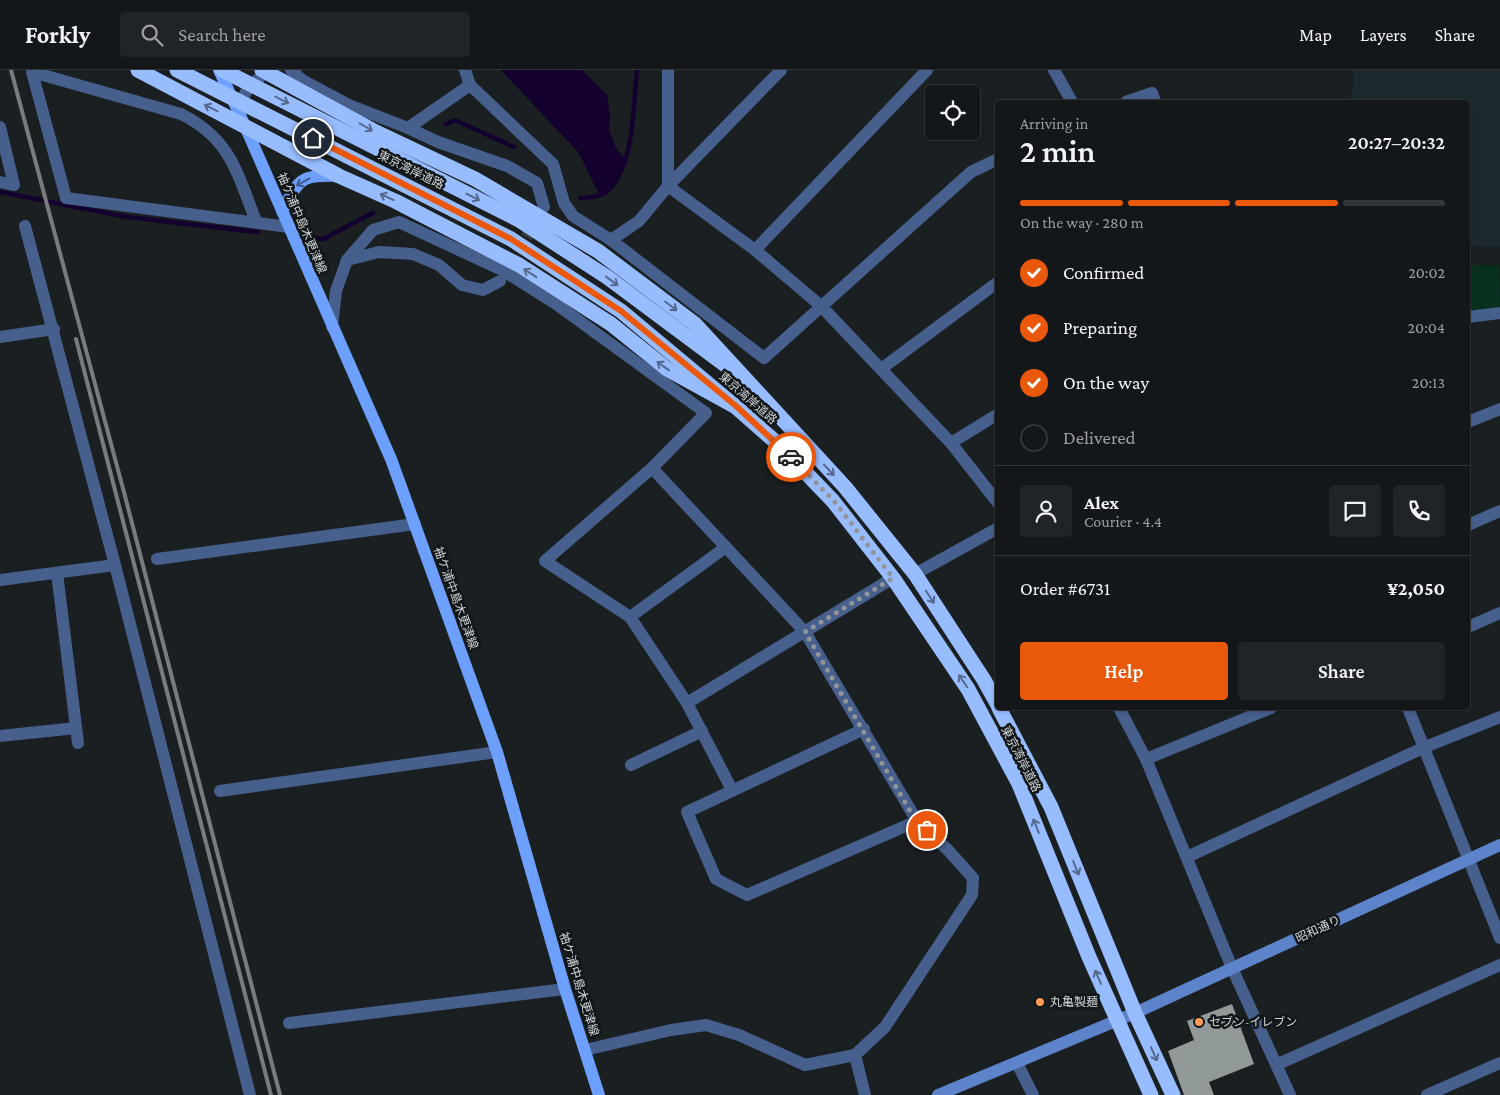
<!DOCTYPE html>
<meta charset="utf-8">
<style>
:root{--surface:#14171a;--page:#212427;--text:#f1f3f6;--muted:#9d9fa2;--line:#333639;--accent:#ea580c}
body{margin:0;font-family:"Crimson Pro","Noto Sans JP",serif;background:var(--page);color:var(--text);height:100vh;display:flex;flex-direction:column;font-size:19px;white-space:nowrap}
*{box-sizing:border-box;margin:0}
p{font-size:16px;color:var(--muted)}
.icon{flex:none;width:28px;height:28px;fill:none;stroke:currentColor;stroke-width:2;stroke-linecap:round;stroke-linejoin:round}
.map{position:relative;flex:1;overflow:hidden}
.panel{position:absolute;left:995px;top:30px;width:475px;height:610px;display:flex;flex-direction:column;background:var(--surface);border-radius:5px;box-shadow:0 1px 4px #0004,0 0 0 1px var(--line)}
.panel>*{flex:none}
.buttons{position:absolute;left:925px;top:15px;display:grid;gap:10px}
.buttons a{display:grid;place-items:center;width:55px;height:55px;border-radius:5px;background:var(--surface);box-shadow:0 1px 4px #0004,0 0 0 1px var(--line);font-size:25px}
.pin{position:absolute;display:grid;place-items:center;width:42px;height:42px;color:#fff;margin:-21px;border:2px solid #fff;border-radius:50%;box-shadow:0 1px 5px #0007}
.courier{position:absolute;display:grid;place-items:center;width:50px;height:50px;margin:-25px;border:4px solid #ea580c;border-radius:50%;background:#fff;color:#222;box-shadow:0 1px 6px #0007}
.summary em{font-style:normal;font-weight:600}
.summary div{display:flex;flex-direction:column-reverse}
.summary{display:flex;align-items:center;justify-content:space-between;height:85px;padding:0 25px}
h1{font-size:32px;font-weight:600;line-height:38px}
.bar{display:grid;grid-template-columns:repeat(4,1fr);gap:8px 5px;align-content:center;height:60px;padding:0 25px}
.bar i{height:6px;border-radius:4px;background:var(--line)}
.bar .on{background:var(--accent)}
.bar p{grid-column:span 4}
.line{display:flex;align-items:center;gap:12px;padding:0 25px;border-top:1px solid var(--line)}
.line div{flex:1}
.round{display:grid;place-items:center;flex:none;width:52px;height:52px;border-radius:5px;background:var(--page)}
ol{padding:0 25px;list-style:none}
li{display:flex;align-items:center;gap:15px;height:55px}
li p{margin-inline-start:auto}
li .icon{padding:5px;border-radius:50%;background:var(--accent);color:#fff;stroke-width:4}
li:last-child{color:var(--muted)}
li i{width:28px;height:28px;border:2px solid var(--line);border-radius:50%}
.cta{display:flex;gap:10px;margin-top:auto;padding:10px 25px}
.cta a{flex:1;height:58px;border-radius:5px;background:var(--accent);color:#fff;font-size:20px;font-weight:600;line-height:58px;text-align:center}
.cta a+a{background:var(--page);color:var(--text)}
header{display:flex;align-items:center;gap:30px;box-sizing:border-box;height:70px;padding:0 25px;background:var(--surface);border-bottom:1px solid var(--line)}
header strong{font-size:24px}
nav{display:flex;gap:28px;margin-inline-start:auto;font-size:18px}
.search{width:350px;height:45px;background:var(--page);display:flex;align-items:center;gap:12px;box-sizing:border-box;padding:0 18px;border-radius:5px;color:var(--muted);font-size:19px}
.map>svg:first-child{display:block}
.built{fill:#1c292e}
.green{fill:#07311d}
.water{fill:#13002e}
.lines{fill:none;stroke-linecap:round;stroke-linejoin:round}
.stream{stroke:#13002e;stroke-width:4.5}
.building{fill:#919999}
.street-tunnel{stroke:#353a3d;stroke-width:12;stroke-dasharray:12 6;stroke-linecap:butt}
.street{stroke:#475f8c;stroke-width:12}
.secondary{stroke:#5d83cb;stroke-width:12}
.primary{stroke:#6d9ffd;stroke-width:12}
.highway{stroke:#97bcff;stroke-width:15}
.rail{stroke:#777c7e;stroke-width:4}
.highway-bridge{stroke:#97bcff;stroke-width:15}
.oneway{stroke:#54698c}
.oneway2{stroke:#3f5a8b}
.done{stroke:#919598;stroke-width:5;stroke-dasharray:0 9}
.route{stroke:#ea580c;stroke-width:6}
.poi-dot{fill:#fe9c58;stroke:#111619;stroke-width:2}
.labels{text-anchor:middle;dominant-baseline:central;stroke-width:5;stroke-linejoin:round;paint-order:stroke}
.street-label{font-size:12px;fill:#d1d5d7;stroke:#111619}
.poi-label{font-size:12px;fill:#d1d5d7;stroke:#111619;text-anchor:start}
</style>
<header>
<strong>Forkly</strong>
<div class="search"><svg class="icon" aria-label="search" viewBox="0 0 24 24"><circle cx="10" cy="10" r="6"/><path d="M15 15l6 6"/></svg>Search here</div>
<nav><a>Map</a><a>Layers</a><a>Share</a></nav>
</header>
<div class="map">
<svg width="1500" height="1025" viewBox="0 0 1500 1025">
<rect width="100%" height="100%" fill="#1a1f22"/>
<polygon class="built" points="1353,0 1500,0 1500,177 1468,176 1468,32 1349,32 1354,14"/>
<polygon class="green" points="1468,195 1499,196 1500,243 1468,247"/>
<polygon class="water" points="501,0 582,0 607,25 610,45 609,60 616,78 627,91 608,121 599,125 579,83"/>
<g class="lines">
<g class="stream">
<polyline points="446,54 455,50 514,77"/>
<polyline points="0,122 127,147 257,162"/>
<path d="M580,128c9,0 22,-1 29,-8 26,-29 24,-83 28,-120"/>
<polyline points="306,167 323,169 373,143"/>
</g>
</g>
<polygon class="building" points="1232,934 1254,994 1209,1012 1214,1025 1184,1025 1168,981 1194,970 1187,951"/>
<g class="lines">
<polyline class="street-tunnel" points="508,198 536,151"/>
<g class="street">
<polyline points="291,0 302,10 349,35 408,58 438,72 507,96 537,113 544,137"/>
<polyline points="465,0 470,15 553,94 564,133 573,146 611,170 639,151 668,116 781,0"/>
<polyline points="668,0 668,116 755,180 821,236 951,373 998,433"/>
<polyline points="1054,0 1072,32"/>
<polyline points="1126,32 1152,23 1155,32"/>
<polyline points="237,39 247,20 267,0"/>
<polyline points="0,57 14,115 0,112"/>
<polyline points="408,58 470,15"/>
<path d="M256,151c-19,-48 -25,-82 -75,-107l-149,-42 34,126 223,29"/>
<polyline points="25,156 115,495 250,1025"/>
<polyline points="611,170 764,288 971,102 998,89"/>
<polyline points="755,180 927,0"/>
<polyline points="347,190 379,182 413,184 439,195 462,215 483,220 500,211"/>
<polyline points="1468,247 1500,243"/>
<polyline points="332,257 336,221 347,190 373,160 399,152 502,200 556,234 706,343 652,398 805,562 917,751 948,780 973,808 972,825 885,957 855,985 865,1025"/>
<polyline points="0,267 54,259"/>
<polyline points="881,299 998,212"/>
<polyline points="1468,352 1500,339"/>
<polyline points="951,373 998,344"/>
<polyline points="652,398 545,491 630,547 687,633 732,720"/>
<polyline points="1468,455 1500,441"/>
<polyline points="157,489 415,454"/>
<polyline points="57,503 78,673"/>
<polyline points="915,504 998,458"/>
<polyline points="0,510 115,495"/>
<polyline points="630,547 726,477"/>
<polyline points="1468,557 1500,543"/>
<polyline points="687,633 893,508"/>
<polyline points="1119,638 1146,689 1232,898 1290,1025"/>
<polyline points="1408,638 1500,868"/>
<polyline points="864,659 687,742 716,809 747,825 917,751"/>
<polyline points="0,666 76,658"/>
<polyline points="1146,689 1271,638"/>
<polyline points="631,695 702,661"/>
<polyline points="220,721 497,682"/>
<polyline points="1187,787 1425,677 1500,647"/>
<polyline points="289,953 565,919"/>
<polyline points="585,980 671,960 706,955 739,965 805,995 855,985"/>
<polyline points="1017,993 1033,1025"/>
<polyline points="1278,994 1500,895"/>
<polyline points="1427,1025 1500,993"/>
</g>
<polyline class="secondary" points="938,1025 1135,943 1500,775"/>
<g class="primary">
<polyline points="219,0 245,56 391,389 497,682 565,919 599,1025"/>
<path d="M282,141c18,-33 18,-36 57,-35"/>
</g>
<g class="highway">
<polyline points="138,0 339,106 395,131 519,195 611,254 667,299 736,337 778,374 833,431 893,508 968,619 1019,714 1089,887 1151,1025"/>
<polyline points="262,0 376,62 475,109 598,181 695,254 845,417 915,504 984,610 998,635"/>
<polyline points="999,638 1051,737 1135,943 1173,1025"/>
</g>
<g class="rail">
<polyline points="11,0 125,426 280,1025"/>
<polyline points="76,269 271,1025"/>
</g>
<g class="highway-bridge">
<polyline points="177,0 511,169 621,241 736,337"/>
<polyline points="222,0 519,150 607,207 748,312"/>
</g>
</g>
<defs><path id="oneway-shaft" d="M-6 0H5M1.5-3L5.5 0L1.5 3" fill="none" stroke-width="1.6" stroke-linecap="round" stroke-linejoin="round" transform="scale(1.25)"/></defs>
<g class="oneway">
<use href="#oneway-shaft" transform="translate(282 30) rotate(27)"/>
<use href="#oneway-shaft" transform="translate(211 38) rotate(-153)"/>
<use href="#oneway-shaft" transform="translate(366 57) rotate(30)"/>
<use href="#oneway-shaft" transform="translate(387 127) rotate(-156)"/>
<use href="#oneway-shaft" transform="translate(473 127) rotate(27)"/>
<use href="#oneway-shaft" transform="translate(530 203) rotate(-147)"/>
<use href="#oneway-shaft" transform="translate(612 211) rotate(36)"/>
<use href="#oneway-shaft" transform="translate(671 236) rotate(37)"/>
<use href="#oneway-shaft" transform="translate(663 296) rotate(-144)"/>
<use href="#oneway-shaft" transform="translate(829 400) rotate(47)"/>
<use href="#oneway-shaft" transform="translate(930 527) rotate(57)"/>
<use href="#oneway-shaft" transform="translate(963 611) rotate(-124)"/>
<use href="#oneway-shaft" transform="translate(1036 756) rotate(-112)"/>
<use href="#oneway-shaft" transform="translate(1076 798) rotate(68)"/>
<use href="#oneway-shaft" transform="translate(1098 907) rotate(-114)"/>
<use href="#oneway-shaft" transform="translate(1154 984) rotate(66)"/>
</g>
<use class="oneway2" href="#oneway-shaft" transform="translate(303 112) rotate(151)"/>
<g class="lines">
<polyline class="done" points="791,387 834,431 893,508 805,562 916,751 927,760"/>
<polyline class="route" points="313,68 511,169 621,241 736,336 791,387"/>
</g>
<g class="poi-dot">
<circle cx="1040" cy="932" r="5"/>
<circle cx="1199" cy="952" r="5"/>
</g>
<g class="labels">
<g class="street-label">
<text transform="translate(411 100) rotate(26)">東京湾岸道路</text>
<text transform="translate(302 153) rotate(67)">袖ケ浦中島木更津線</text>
<text transform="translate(748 328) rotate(41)">東京湾岸道路</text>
<text transform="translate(456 528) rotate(70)">袖ケ浦中島木更津線</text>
<text transform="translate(1021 689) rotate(63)">東京湾岸道路</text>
<text transform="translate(1318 859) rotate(-25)">昭和通り</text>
<text transform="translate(579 914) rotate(73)">袖ケ浦中島木更津線</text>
</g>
<g class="poi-label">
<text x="1050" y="932">丸亀製麺</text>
<text x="1209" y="952">セブン-イレブン</text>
</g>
</g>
</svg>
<div class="buttons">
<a><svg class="icon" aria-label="locate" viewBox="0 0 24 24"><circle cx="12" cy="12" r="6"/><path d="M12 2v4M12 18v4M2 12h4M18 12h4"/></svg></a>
</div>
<div class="pin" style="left:927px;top:760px;background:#ea580c"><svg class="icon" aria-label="bag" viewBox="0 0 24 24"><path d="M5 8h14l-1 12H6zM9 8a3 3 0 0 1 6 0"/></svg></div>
<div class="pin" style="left:313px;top:68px;background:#1f2937"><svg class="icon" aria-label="home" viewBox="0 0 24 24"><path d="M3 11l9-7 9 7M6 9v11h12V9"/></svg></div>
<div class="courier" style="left:791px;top:387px"><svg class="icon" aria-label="car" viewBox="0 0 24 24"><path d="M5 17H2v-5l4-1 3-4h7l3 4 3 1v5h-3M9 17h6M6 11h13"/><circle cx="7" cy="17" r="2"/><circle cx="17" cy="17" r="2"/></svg></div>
<section class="panel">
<div class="summary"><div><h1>2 min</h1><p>Arriving in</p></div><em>20:27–20:32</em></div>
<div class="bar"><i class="on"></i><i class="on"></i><i class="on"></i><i></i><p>On the way · 280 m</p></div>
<ol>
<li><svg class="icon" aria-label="check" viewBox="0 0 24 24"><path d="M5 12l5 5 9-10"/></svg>Confirmed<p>20:02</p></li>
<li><svg class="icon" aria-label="check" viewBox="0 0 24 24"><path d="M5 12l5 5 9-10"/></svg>Preparing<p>20:04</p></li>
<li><svg class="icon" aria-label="check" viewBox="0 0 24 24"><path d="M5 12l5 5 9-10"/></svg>On the way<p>20:13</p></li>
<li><i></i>Delivered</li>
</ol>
<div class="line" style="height:90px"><a class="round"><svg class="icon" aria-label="person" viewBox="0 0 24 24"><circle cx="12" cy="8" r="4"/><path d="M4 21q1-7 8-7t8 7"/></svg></a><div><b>Alex</b><p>Courier · 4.4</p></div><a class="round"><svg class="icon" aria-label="chat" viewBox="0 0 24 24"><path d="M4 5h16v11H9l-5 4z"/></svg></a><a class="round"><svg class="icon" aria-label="phone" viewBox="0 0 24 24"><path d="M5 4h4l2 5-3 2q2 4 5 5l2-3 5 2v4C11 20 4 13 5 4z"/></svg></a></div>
<div class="line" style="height:65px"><div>Order #6731</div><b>¥2,050</b></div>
<div class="cta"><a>Help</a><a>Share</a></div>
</section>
</div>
